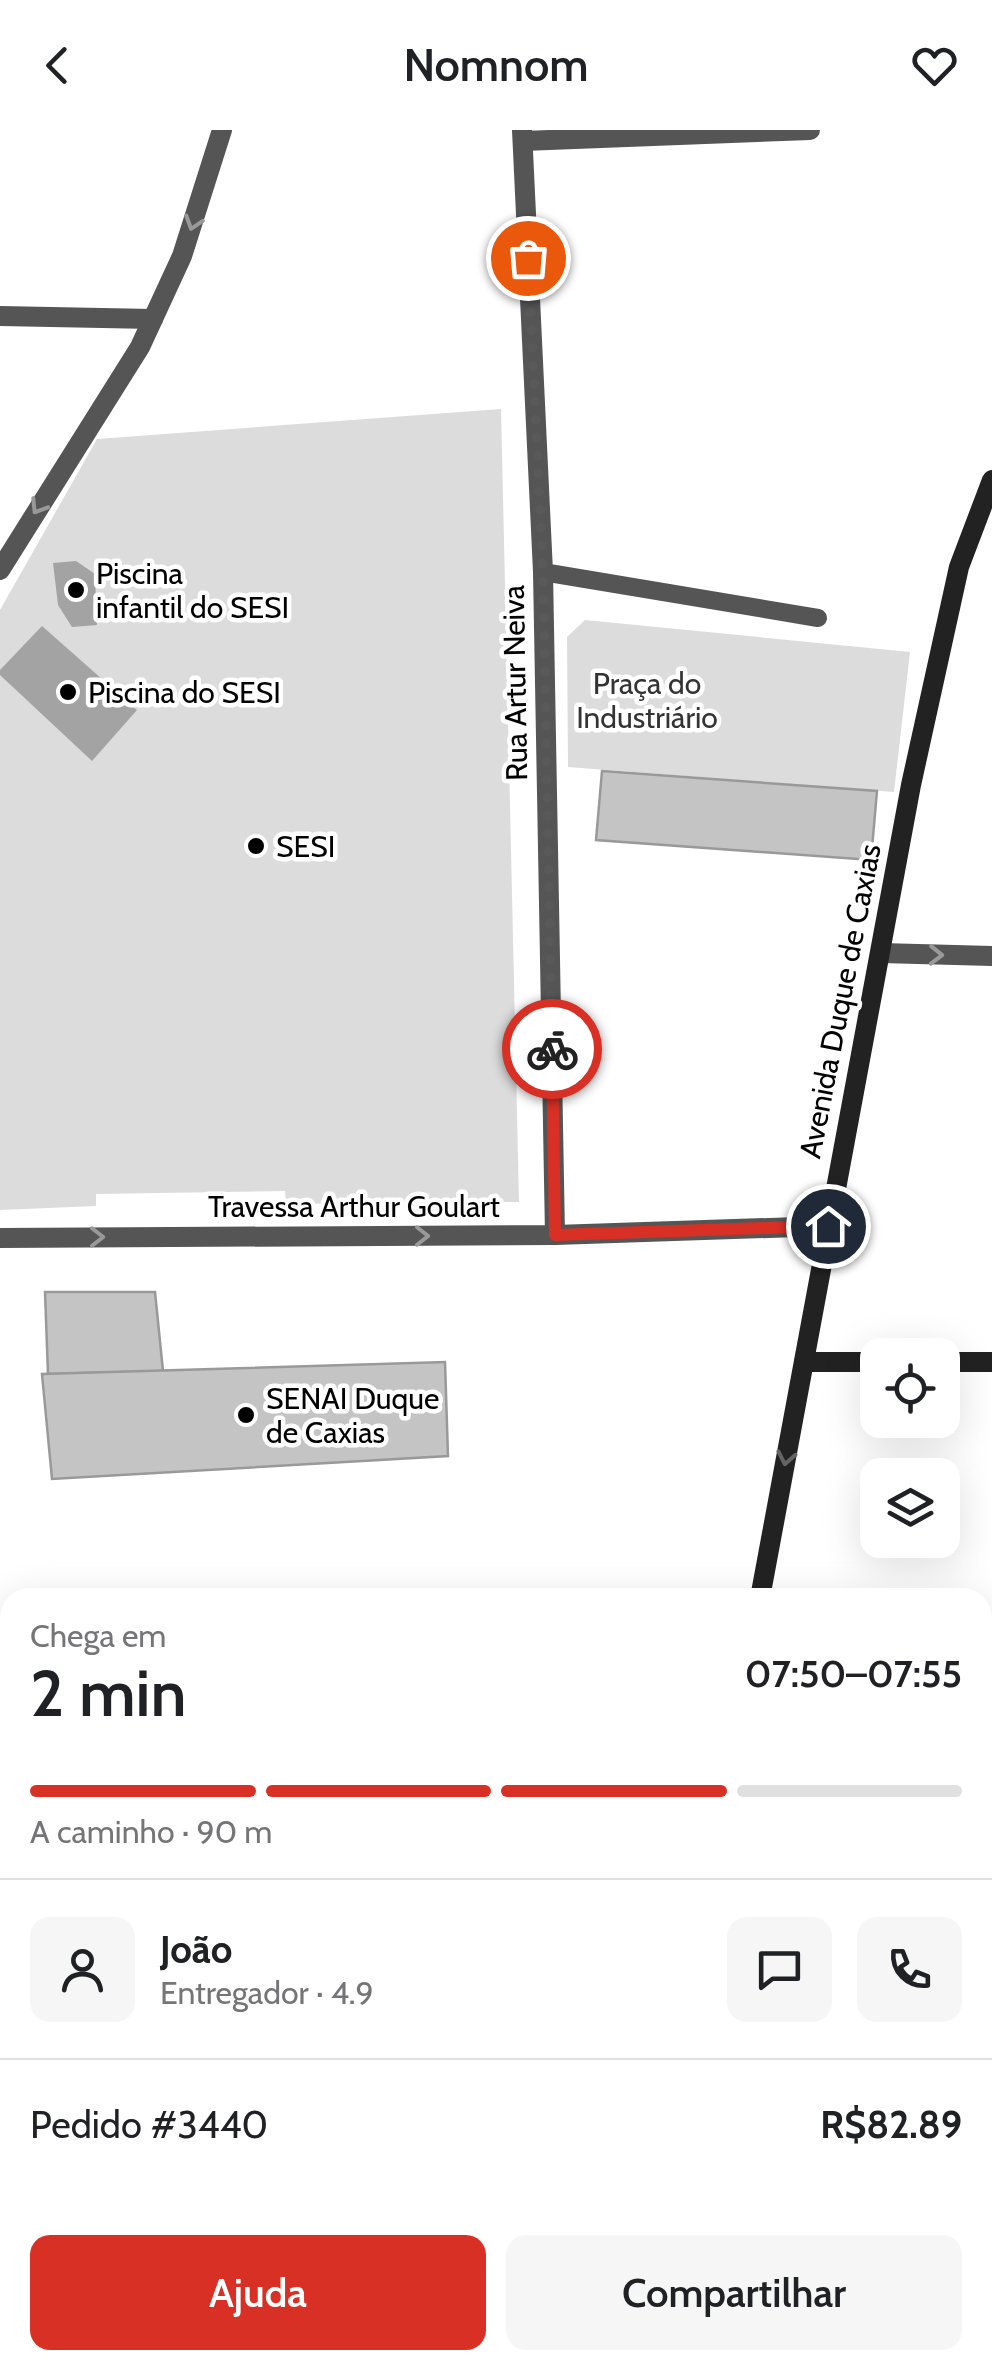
<!DOCTYPE html>
<html lang="pt">
<meta charset="utf-8">
<style>
:root{--surface:#fff;--page:#f6f6f6;--text:#202124;--muted:#757577;--line:#e0e0e0;--accent:#d93025}
body{margin:0;font-family:Cabin,sans-serif;background:var(--page);color:var(--text);height:100vh;display:flex;flex-direction:column;font-size:38px;white-space:nowrap}
*{box-sizing:border-box;margin:0}
p{font-size:32px;color:var(--muted)}
.icon{flex:none;width:55px;height:55px;fill:none;stroke:currentColor;stroke-width:2;stroke-linecap:round;stroke-linejoin:round}
.map{position:relative;flex:1;overflow:hidden}
.side{position:absolute;left:0px;top:1458px;width:992px;height:782px;display:flex;flex-direction:column;background:var(--surface);border-radius:30px 30px 0 0;box-shadow:0 10px 40px #0002}
.side>*{flex:none}
.tools{position:absolute;left:860px;top:1208px;display:grid;gap:20px}
.tools a{display:grid;place-items:center;width:100px;height:100px;border-radius:20px;background:var(--surface);box-shadow:0 10px 40px #0002;font-size:50px}
.pin{position:absolute;display:grid;place-items:center;width:85px;height:85px;color:#fff;margin:-42px;border:5px solid #fff;border-radius:50%;box-shadow:0 2px 10px #0007}
.courier{position:absolute;display:grid;place-items:center;width:100px;height:100px;margin:-50px;border:8px solid #d93025;border-radius:50%;background:#fff;color:#222;box-shadow:0 2px 12px #0007}
.summary em{font-style:normal;font-weight:600}
.summary div{display:flex;flex-direction:column-reverse}
.summary{display:flex;align-items:center;justify-content:space-between;height:170px;padding:0 30px}
h1{font-size:65px;font-weight:600;line-height:75px}
.bar{display:grid;grid-template-columns:repeat(4,1fr);gap:15px 10px;align-content:center;height:120px;padding:0 30px}
.bar i{height:12px;border-radius:8px;background:var(--line)}
.bar .active{background:var(--accent)}
.bar p{grid-column:span 4}
.line{display:flex;align-items:center;gap:25px;padding:0 30px;border-top:2px solid var(--line)}
.line div{flex:1}
.round{display:grid;place-items:center;flex:none;width:105px;height:105px;border-radius:20px;background:var(--page)}
.cta{display:flex;gap:20px;margin-top:auto;padding:20px 30px}
.cta a{flex:1;height:115px;border-radius:20px;background:var(--accent);color:#fff;font-size:40px;font-weight:600;line-height:115px;text-align:center}
.cta a+a{background:var(--page);color:var(--text)}
header{display:flex;justify-content:space-between;align-items:center;height:130px;padding:0 30px;background:var(--surface);font-size:45px;font-weight:600}
.map>svg:first-child{display:block}
.green{fill:#dcdcdc}
.water{fill:#a3a3a3}
.building{fill:#c4c4c4;stroke:#999;stroke-width:2.5}
.lines{fill:none;stroke-linecap:round;stroke-linejoin:round}
.primary-casing{stroke:#dbdbdb;stroke-width:30}
.path{stroke:#777;stroke-width:6;stroke-dasharray:2.5 5;stroke-linecap:butt}
.lane{stroke:#555;stroke-width:18}
.street{stroke:#555;stroke-width:20}
.secondary{stroke:#222;stroke-width:20}
.primary{stroke:#000;stroke-width:25}
.rail-casing{stroke:#000;stroke-width:11}
.rail{stroke:#fff;stroke-width:8;stroke-dasharray:22;stroke-linecap:butt}
.oneway{stroke:#999}
.oneway2{stroke:#646464}
.done{stroke:#595959;stroke-width:10;stroke-dasharray:0 18}
.route{stroke:#d93025;stroke-width:12}
.poi-dot{fill:#000;stroke:#fff;stroke-width:4}
.labels{text-anchor:middle;dominant-baseline:central;stroke-width:9;stroke-linejoin:round;paint-order:stroke}
.poi-label{font-size:30px;fill:#000;stroke:#fff;text-anchor:start}
.street-label{font-size:30px;fill:#000;stroke:#fff}
.park-label{font-size:30px;fill:#333;stroke:#fff}
</style>
<header><svg class="icon" aria-label="back" viewBox="0 0 24 24"><path d="M15 5l-7 7 7 7"/></svg>Nomnom<svg class="icon" aria-label="heart" viewBox="0 0 24 24"><path d="M12 20l-8-8c-3-5 5-10 8-4 3-6 11-1 8 4z"/></svg></header>
<div class="map">
<svg width="992" height="2238" viewBox="0 0 992 2238">
<rect width="100%" height="100%" fill="#fff"/>
<g class="green">
<polygon points="501,279 519,1072 286,1074 285,1061 96,1064 96,1076 0,1080 0,480 97,309"/>
<polygon points="585,490 910,522 894,662 568,637 567,507"/>
</g>
<g class="water">
<polygon points="76,431 95,444 97,495 72,497 58,475 53,433"/>
<polygon points="42,496 137,580 92,631 0,545 0,540"/>
</g>
<g class="building">
<polygon points="602,641 877,661 871,730 596,710"/>
<polygon points="45,1162 155,1162 163,1241 48,1244"/>
<polygon points="445,1232 448,1326 52,1349 42,1244"/>
<polygon points="0,1776 10,1794 10,2076 0,2082"/>
</g>
<g class="lines">
<g class="primary-casing">
<g id="primary">
<polyline points="0,1720 10,1739"/>
<polyline points="272,2230 277,2238"/>
</g>
</g>
<polyline class="path" points="0,1671 10,1670"/>
<polyline class="lane" points="543,442 818,488"/>
<g class="street">
<polyline points="522,0 543,442 555,1105"/>
<polyline points="523,11 810,0"/>
<polyline points="0,186 153,189"/>
<polyline points="0,440 140,217 182,126 222,0"/>
<polyline points="881,823 992,826"/>
<polyline points="0,1108 555,1105 828,1096"/>
<polyline points="982,1928 992,1929"/>
</g>
<g class="secondary">
<polyline points="804,1232 878,1232"/>
<polyline points="942,1232 992,1232"/>
<polyline points="760,1468 911,655 959,437 992,350"/>
<polyline points="673,2238 674,2230"/>
</g>
<use href="#primary" class="primary"/>
<g class="rail-casing">
<g id="rail">
<polyline points="0,1576 10,1596"/>
<polyline points="0,1611 10,1630"/>
<polyline points="324,2230 328,2238"/>
</g>
</g>
<use href="#rail" class="rail"/>
</g>
<defs><path id="oneway-chevron" d="M-2-3.5L2.5 0L-2 3.5" fill="none" stroke-width="1.6" stroke-linecap="round" stroke-linejoin="round" transform="scale(2.5)"/></defs>
<g class="oneway">
<use href="#oneway-chevron" transform="translate(193 93) rotate(108)"/>
<use href="#oneway-chevron" transform="translate(38 377) rotate(122)"/>
<use href="#oneway-chevron" transform="translate(936 825) rotate(1)"/>
<use href="#oneway-chevron" transform="translate(422 1106)"/>
<use href="#oneway-chevron" transform="translate(97 1107)"/>
</g>
<use class="oneway2" href="#oneway-chevron" transform="translate(786 1328) rotate(101)"/>
<g class="lines">
<polyline class="done" points="528,128 543,442 552,919"/>
<polyline class="route" points="552,919 555,1105 828,1096"/>
</g>
<g class="poi-dot">
<circle cx="76" cy="460" r="10"/>
<circle cx="68" cy="562" r="10"/>
<circle cx="256" cy="716" r="10"/>
<circle cx="246" cy="1285" r="10"/>
</g>
<g class="labels">
<g class="poi-label">
<text x="96" y="443">Piscina<tspan x="96" dy="34">infantil do SESI</tspan></text>
<text x="88" y="562">Piscina do SESI</text>
<text x="276" y="716">SESI</text>
<text x="266" y="1268">SENAI Duque<tspan x="266" dy="34">de Caxias</tspan></text>
</g>
<g class="street-label">
<text transform="translate(515 553) rotate(-91)">Rua Artur Neiva</text>
<text transform="translate(840 871) rotate(-79)">Avenida Duque de Caxias</text>
<text x="354" y="1076">Travessa Arthur Goulart</text>
</g>
<g class="park-label">
<text x="647" y="553">Praça do<tspan x="647" dy="34">Industriário</tspan></text>
</g>
</g>
</svg>
<div class="tools">
<a><svg class="icon" aria-label="locate" viewBox="0 0 24 24"><circle cx="12" cy="12" r="6"/><path d="M12 2v4M12 18v4M2 12h4M18 12h4"/></svg></a>
<a><svg class="icon" aria-label="layers" viewBox="0 0 24 24"><path d="M12 4l9 5-9 5-9-5zM3 14l9 5 9-5"/></svg></a>
</div>
<div class="pin" style="left:528px;top:128px;background:#ea580c"><svg class="icon" aria-label="bag" viewBox="0 0 24 24"><path d="M5 8h14l-1 12H6zM9 8a3 3 0 0 1 6 0"/></svg></div>
<div class="pin" style="left:828px;top:1096px;background:#1f2937"><svg class="icon" aria-label="home" viewBox="0 0 24 24"><path d="M3 11l9-7 9 7M6 9v11h12V9"/></svg></div>
<div class="courier" style="left:552px;top:919px"><svg class="icon" aria-label="bike" viewBox="0 0 24 24"><circle cx="6" cy="16" r="4"/><circle cx="18" cy="16" r="4"/><path d="M6 16l4-8h5l3 8M10 8l3 8H6M13 5h3"/></svg></div>
<section class="side">
<div class="summary"><div><h1>2 min</h1><p>Chega em</p></div><em>07:50–07:55</em></div>
<div class="bar"><i class="active"></i><i class="active"></i><i class="active"></i><i></i><p>A caminho · 90 m</p></div>
<div class="line" style="height:180px"><a class="round"><svg class="icon" aria-label="person" viewBox="0 0 24 24"><circle cx="12" cy="8" r="4"/><path d="M4 21q1-7 8-7t8 7"/></svg></a><div><b>João</b><p>Entregador · 4.9</p></div><a class="round"><svg class="icon" aria-label="chat" viewBox="0 0 24 24"><path d="M4 5h16v11H9l-5 4z"/></svg></a><a class="round"><svg class="icon" aria-label="phone" viewBox="0 0 24 24"><path d="M5 4h4l2 5-3 2q2 4 5 5l2-3 5 2v4C11 20 4 13 5 4z"/></svg></a></div>
<div class="line" style="height:130px"><div>Pedido #3440</div><b>R$82.89</b></div>
<div class="cta"><a>Ajuda</a><a>Compartilhar</a></div>
</section>
</div>
